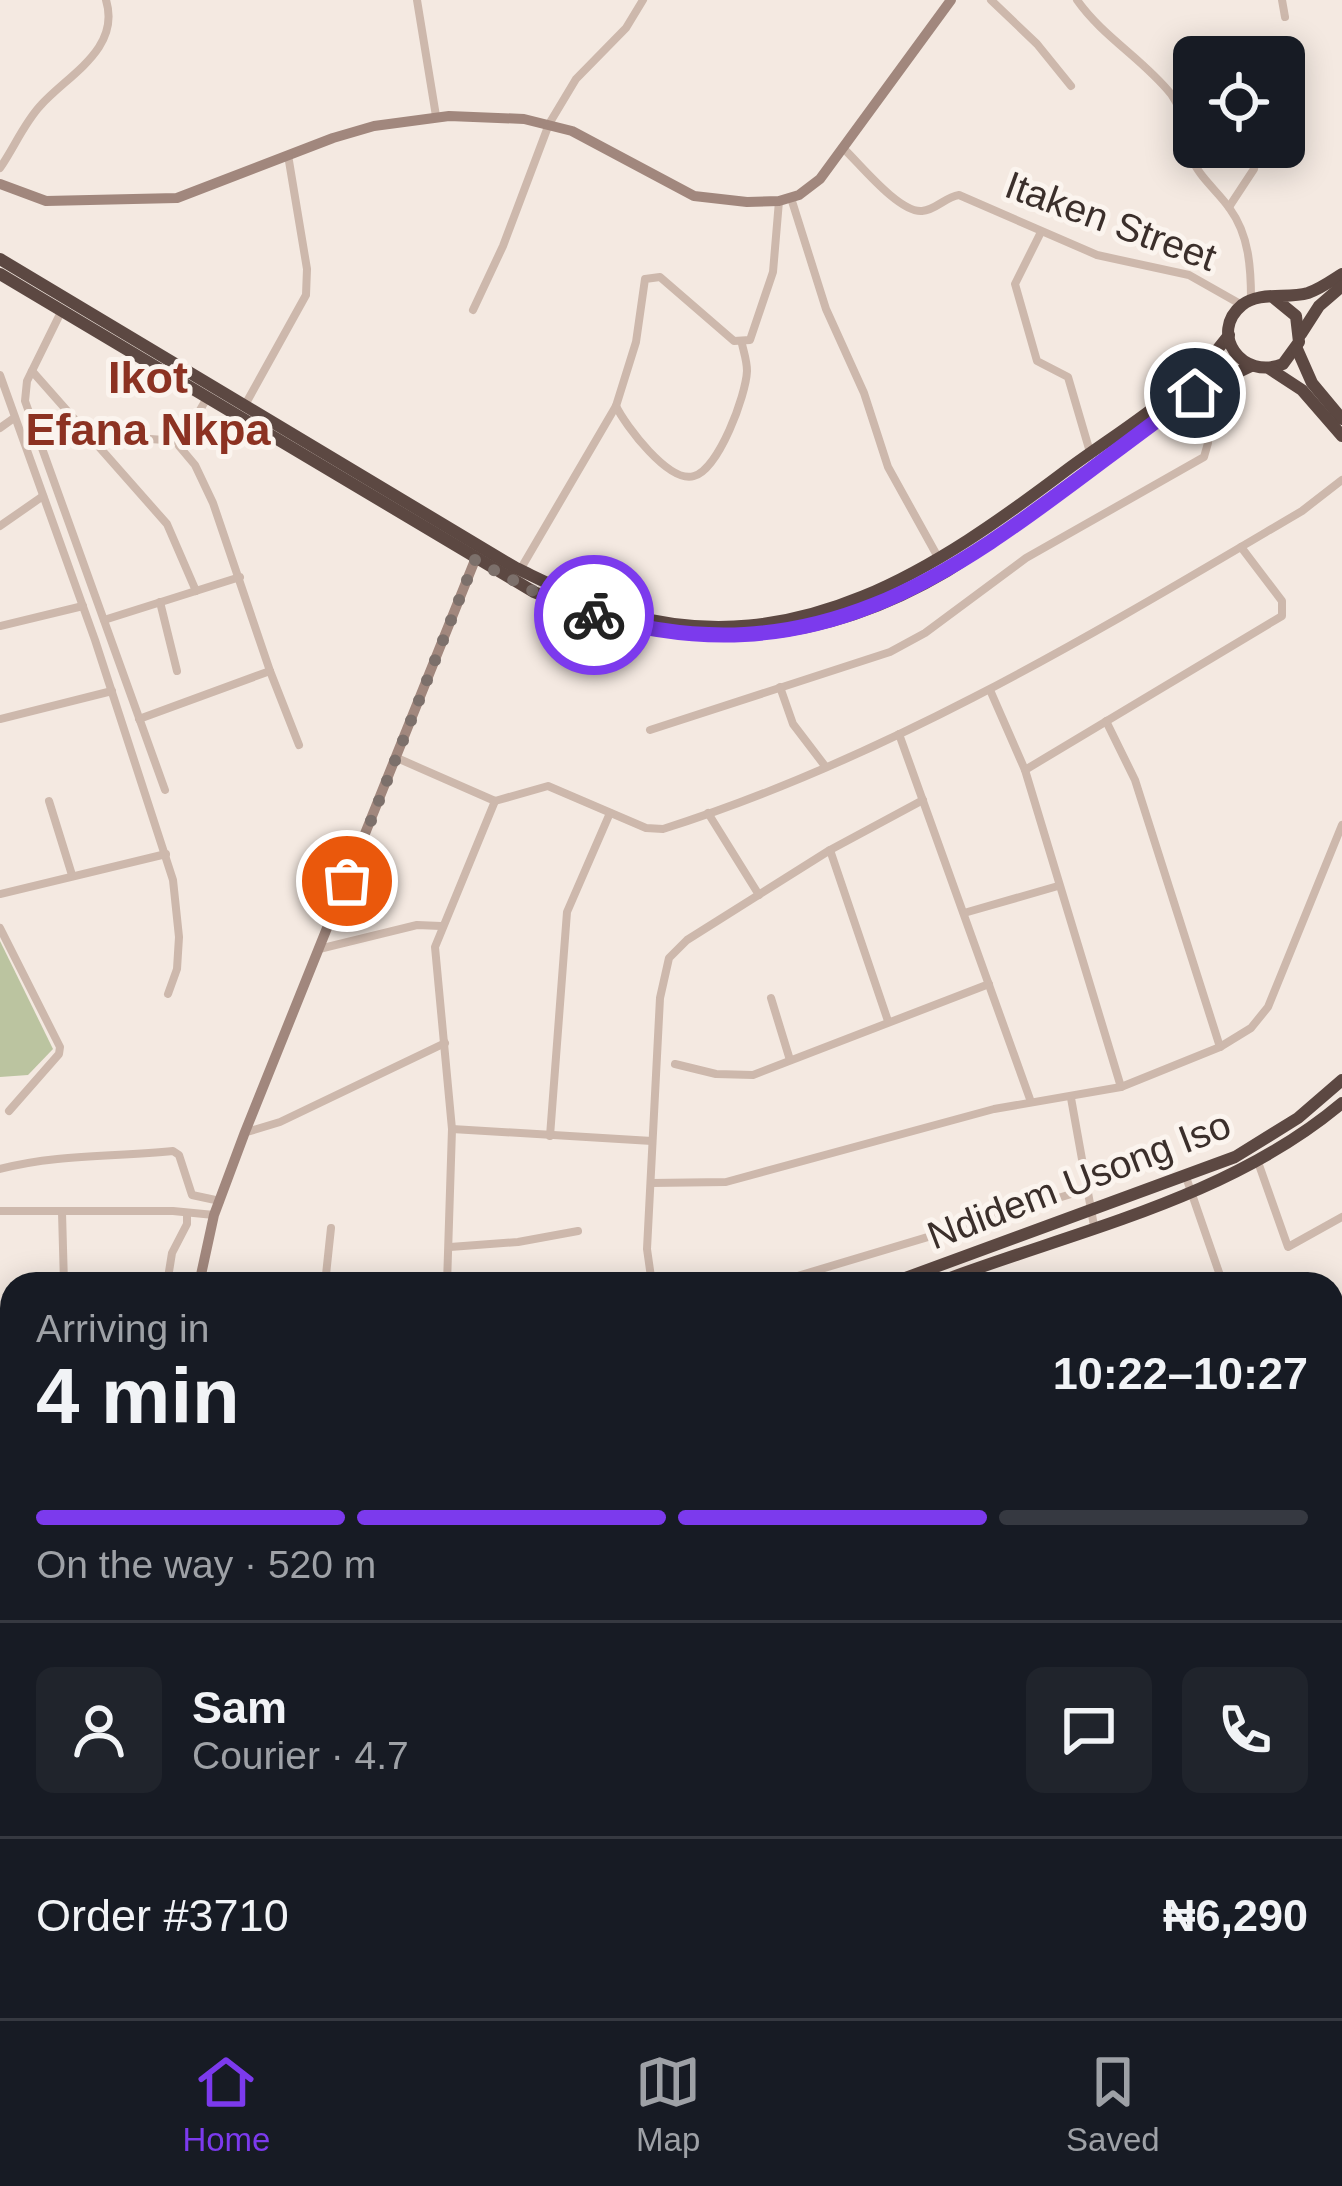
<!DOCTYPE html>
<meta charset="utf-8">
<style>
:root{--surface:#171b24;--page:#20242c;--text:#f1f3f6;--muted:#9ea1a6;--line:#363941;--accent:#7c3aed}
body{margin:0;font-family:Arial,sans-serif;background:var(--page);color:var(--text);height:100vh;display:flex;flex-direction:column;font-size:45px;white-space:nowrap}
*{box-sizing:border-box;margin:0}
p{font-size:39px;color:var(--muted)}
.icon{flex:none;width:66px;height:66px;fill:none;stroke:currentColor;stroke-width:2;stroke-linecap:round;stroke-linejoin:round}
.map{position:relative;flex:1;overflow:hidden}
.panel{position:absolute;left:0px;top:1272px;width:1344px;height:747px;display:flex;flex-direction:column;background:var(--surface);border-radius:36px 36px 0 0;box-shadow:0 6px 30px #0003}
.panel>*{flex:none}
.buttons{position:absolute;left:1173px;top:36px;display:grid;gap:24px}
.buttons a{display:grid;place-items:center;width:132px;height:132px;border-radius:18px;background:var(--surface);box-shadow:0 6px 30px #0003;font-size:60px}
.pin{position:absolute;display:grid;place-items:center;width:102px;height:102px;color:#fff;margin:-51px;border:6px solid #fff;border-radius:50%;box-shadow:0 3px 12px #0007}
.courier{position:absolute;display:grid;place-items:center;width:120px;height:120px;margin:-60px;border:9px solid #7c3aed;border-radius:50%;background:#fff;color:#222;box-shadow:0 3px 15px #0007}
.head em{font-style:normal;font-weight:600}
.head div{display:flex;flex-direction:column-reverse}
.head{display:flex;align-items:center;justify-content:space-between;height:204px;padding:0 36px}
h1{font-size:78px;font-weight:600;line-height:90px}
.bar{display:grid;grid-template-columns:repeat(4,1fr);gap:18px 12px;align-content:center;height:144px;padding:0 36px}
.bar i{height:15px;border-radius:9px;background:var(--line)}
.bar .on{background:var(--accent)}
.bar p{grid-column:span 4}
.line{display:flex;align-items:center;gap:30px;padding:0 36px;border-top:3px solid var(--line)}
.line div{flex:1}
.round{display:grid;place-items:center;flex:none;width:126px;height:126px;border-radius:18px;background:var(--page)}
.tab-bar{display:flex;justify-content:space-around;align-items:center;height:168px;border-top:3px solid var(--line);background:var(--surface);font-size:33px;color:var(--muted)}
.tab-bar a{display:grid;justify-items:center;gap:6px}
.tab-bar .on{color:var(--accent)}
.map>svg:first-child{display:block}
.green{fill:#bbc4a0}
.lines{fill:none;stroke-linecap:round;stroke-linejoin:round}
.street{stroke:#cdb8ac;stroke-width:8}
.secondary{stroke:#a1877d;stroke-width:10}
.highway{stroke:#5c4842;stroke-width:12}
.done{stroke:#7c706b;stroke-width:12;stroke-dasharray:0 21.6}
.route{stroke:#7c3aed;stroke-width:15}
.labels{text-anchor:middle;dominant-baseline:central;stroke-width:10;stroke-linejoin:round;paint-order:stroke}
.street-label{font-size:39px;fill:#3b2f2b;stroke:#fbf4ee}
.quarter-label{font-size:45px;font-weight:bold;fill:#8c3222;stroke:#fbf4ee}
</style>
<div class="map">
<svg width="1342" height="2018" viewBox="0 0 1342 2018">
<rect width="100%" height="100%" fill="#f4e9e1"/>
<g class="green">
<polygon points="0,941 53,1049 28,1075 0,1077"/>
<polygon points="1332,1856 1337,1857 1342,1873 1342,2018 1210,2018 1212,2007 1332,2007"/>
<polygon points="480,2007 653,2007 649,2012 621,2011 610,2018 480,2018"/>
</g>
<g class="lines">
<g class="street">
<polyline points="417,0 436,116"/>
<polyline points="991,0 1037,44 1071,86"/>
<path d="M1077,0c26,37 66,59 94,94 14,19 12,40 20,62 7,21 27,35 39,53 19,26 21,59 21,90"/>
<polyline points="1282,0 1285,17"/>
<path d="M844,149c16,15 55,64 78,62 14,-1 23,-14 37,-16l138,60 92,20 53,30"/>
<path d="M0,168c14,-20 24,-45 41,-63 27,-30 80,-56 65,-105"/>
<polyline points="791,198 826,309 864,393 888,467 939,559"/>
<polyline points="1229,207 1254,169 1258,147"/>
<polyline points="1041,232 1015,284 1037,361 1068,377 1090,452"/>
<polyline points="473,310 503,246 549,124 576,79 626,28 643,0"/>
<polyline points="61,312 27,381 25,401 165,790"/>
<polyline points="32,371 167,524 196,591"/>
<polyline points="0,375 95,640 173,880 179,937 177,969 168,994"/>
<polyline points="207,398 179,446 195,465 213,503 270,671 299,745"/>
<polyline points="245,405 306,295 307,269 288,155"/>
<path d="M616,406c9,19 53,78 78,70 25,-7 52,-81 53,-105 0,-10 -3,-18 -5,-27"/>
<polyline points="0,428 14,418"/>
<polyline points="94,440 120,437 180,441"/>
<polyline points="0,526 43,496"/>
<polyline points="520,570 616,406 636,342 645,279 660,277 734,341 750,340 773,272 779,201"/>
<polyline points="160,602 177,671"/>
<polyline points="104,620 240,577"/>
<polyline points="0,626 83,606"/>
<polyline points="780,687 793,724 825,766"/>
<polyline points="990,690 1025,770 1121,1087"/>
<polyline points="0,719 112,691"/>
<polyline points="139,719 270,671"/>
<polyline points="1106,721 1135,780 1220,1047"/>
<polyline points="650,730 890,652 925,633 1026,558 1204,457 1208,443 1195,394"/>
<polyline points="899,734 1031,1102"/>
<path d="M397,758l98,43 53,-15 98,42 17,1c228,-72 435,-198 639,-318l40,-31"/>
<polyline points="1025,770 1282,616 1282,601 1241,547"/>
<polyline points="49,801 72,875"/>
<polyline points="708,813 759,895"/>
<polyline points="830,850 888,1021"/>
<polyline points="0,894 166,854"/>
<polyline points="964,913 1058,886"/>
<polyline points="0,928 60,1047 59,1054 9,1111"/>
<polyline points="319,949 417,925 441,926"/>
<polyline points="771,998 790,1060"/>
<polyline points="675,1064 716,1074 753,1075 989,984"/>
<polyline points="1071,1098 1094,1226"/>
<polyline points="452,1129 652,1141"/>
<polyline points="247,1132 280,1122 445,1043"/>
<polyline points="550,1136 567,912 610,813"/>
<polyline points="1258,1162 1288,1247 1342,1217"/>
<path d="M0,1169c57,-15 115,-12 173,-18l6,4 13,40 28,6"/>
<polyline points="1186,1177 1223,1284"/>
<polyline points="651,1183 726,1182 994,1109 1121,1087 1220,1047 1251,1028 1268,1007 1342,825"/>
<polyline points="0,1211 173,1211 214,1215"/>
<polyline points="62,1212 64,1284"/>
<polyline points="450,1247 518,1242 578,1231"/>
<polyline points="167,1284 172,1253 187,1224 187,1213"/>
<polyline points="325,1284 331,1228"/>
<polyline points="447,1284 452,1129 435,947 495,801"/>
<polyline points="652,1284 647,1249 660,998 669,958 687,940 830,850 923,800"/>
<polyline points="771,1284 1088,1189"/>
<polyline points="0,1329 12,1328"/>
<polyline points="1332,1366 1342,1364"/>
<polyline points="1337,1415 1342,1420"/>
<polyline points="1332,1531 1342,1537"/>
<polyline points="1332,1636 1342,1642"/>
<polyline points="1332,1674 1342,1671"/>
<polyline points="1332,1786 1342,1827"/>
<polyline points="0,2005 12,2003"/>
<polyline points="104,2007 105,2018"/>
<polyline points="868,2007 879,2018"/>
<polyline points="1123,2007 1129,2018"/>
<polyline points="731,2018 731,2007"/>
<polyline points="813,2018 821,2007"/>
</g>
<g class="secondary">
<polyline points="0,184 46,201 177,198 333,138 374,126 449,116 524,119 572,131 694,196 747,202 779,201 799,195 820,179 951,0"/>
<polyline points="199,1284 214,1215 245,1132 475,560"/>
</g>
<g class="highway">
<path d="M0,259l516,309c36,17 71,35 110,46 172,48 311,-46 442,-145 57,-42 118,-76 161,-134"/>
<path d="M0,274l534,318c142,63 278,59 413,-21 49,-30 95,-67 142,-101 53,-39 102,-77 162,-104"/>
<path d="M1274,298l22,18 3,26 -16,22c-41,17 -75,-31 -41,-59 17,-14 45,-6 66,-12 12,-4 23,-12 34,-19"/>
<polyline points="1301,334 1319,306 1342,286"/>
<polyline points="1297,349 1312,383 1342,419"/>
<polyline points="1270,369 1302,390 1342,436"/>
<polyline points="889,1284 1235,1157 1298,1118 1342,1080"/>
<path d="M934,1284c139,-53 293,-84 408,-181"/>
<polyline points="0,1599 12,1590"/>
<polyline points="0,1624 12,1612"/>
</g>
</g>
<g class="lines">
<polyline class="done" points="347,881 475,560 535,592 594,615"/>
<path class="route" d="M594,615c260,77 405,-84 601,-222"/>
</g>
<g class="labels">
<g class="street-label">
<text transform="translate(1111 221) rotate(20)">Itaken Street</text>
<text transform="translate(1079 1180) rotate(-21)">Ndidem Usong Iso</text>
</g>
<g class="quarter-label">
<text x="148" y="377">Ikot<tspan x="148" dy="52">Efana Nkpa</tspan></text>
</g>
</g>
</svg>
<div class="buttons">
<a><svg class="icon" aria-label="locate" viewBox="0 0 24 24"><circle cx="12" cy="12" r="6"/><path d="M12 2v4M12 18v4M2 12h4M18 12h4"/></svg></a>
</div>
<div class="pin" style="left:347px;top:881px;background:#ea580c"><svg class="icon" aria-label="bag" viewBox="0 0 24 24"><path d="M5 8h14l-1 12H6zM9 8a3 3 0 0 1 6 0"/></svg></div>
<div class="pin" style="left:1195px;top:393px;background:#1f2937"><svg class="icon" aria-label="home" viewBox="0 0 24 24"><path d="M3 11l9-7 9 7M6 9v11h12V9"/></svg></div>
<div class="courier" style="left:594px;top:615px"><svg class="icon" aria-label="bike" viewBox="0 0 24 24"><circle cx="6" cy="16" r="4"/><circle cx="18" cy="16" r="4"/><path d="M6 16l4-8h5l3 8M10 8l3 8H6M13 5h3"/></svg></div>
<section class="panel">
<div class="head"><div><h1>4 min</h1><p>Arriving in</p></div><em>10:22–10:27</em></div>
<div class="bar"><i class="on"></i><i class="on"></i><i class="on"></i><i></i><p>On the way · 520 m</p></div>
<div class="line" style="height:216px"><a class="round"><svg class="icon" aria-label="person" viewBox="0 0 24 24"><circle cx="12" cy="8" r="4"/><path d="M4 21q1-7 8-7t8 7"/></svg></a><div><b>Sam</b><p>Courier · 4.7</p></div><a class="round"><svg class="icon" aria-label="chat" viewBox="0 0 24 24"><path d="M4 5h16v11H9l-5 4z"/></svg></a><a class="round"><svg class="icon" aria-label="phone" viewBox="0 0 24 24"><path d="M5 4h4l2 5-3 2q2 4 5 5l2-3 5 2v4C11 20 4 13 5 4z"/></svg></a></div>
<div class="line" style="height:156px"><div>Order #3710</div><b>₦6,290</b></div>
</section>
</div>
<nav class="tab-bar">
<a class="on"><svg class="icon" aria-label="home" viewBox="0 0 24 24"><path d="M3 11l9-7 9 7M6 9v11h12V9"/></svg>Home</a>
<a><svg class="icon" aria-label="map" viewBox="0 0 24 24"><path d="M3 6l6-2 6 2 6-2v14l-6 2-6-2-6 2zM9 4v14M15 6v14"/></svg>Map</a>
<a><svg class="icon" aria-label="saved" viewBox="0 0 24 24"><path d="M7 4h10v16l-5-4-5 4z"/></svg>Saved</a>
</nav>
